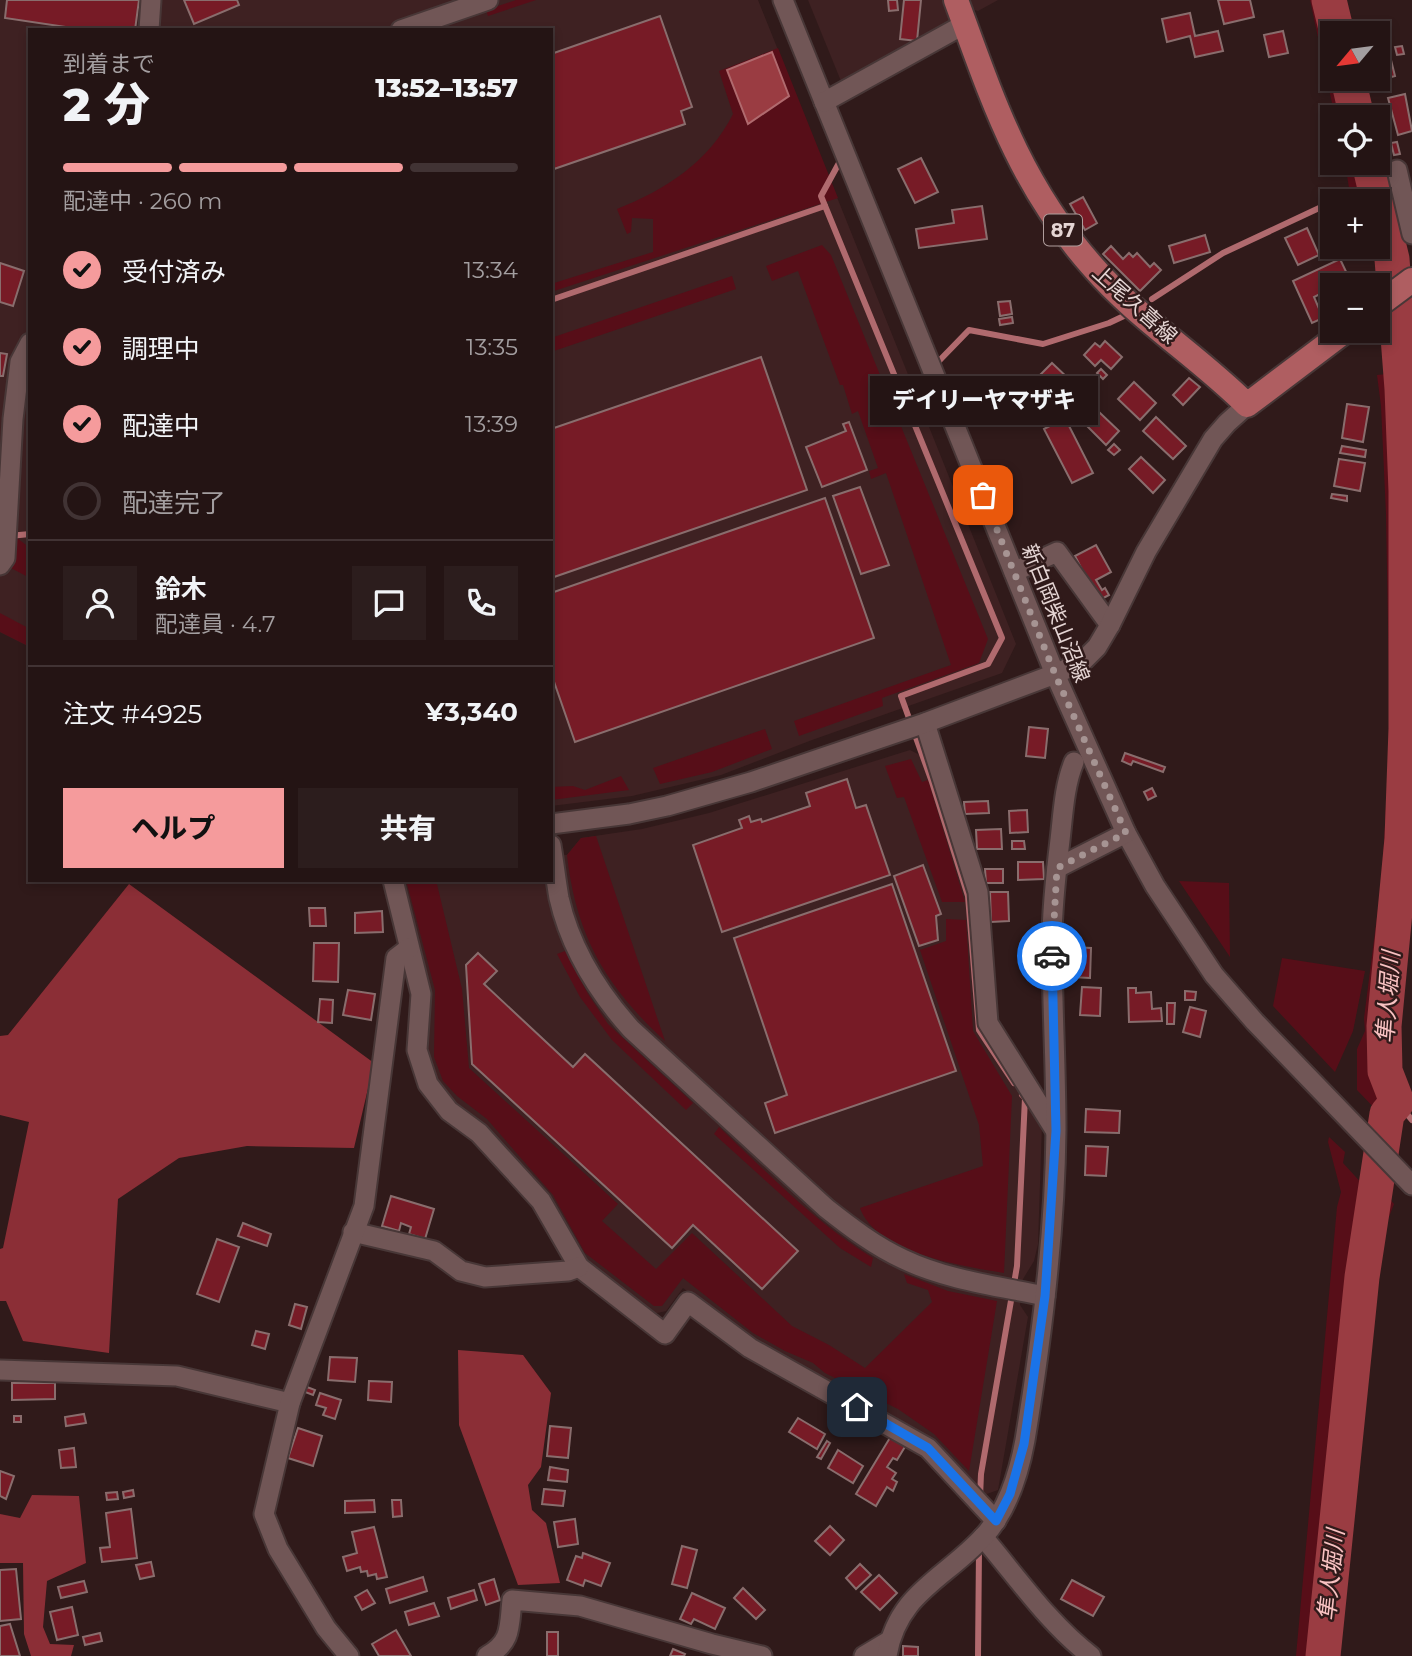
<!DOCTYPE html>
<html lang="ja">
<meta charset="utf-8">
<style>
:root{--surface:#241414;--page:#2c1d1d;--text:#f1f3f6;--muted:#a39ea0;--line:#413334;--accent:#f59b9c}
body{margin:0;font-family:Montserrat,"Noto Sans JP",sans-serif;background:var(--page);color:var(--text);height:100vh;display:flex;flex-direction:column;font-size:26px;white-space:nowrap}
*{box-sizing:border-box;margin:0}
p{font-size:23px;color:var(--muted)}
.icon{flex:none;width:38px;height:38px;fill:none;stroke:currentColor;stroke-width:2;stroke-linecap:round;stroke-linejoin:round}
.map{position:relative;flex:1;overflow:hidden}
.panel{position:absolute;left:28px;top:28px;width:525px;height:854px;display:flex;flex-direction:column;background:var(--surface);border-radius:0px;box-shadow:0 4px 10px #0003,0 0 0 2px var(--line)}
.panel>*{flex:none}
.needle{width:46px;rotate:241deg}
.controls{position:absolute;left:1320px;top:21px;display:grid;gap:14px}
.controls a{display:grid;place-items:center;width:70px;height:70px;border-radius:0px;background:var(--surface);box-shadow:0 4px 10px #0003,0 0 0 2px var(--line);font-size:35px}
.pin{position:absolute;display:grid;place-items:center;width:60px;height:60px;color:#fff;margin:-30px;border-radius:14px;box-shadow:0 4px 10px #0006}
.courier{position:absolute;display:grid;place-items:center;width:70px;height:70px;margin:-35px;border:5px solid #1a73e8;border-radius:50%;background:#fff;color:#222;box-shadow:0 2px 9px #0007}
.bubble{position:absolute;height:49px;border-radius:0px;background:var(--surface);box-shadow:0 4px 10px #0003,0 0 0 2px var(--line);font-size:23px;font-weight:800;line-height:49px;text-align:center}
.head em{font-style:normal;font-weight:800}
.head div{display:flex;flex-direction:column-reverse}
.head{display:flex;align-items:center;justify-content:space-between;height:119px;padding:0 35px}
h1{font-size:46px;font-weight:800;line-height:52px}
.bar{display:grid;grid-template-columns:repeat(4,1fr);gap:10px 7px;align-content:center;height:84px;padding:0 35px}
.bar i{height:9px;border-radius:5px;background:var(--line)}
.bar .selected{background:var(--accent)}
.bar p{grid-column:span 4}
.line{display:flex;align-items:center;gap:18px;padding:0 35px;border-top:2px solid var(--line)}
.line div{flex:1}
.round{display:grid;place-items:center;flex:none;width:74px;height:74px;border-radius:0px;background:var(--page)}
ol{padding:0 35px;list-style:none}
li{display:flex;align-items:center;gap:21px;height:77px}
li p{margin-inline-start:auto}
li .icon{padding:7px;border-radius:50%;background:var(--accent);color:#111;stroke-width:4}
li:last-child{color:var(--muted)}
li i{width:38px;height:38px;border:4px solid var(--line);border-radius:50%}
.action{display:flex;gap:14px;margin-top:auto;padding:14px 35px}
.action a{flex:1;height:80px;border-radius:0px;background:var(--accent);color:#111;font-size:28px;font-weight:800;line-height:80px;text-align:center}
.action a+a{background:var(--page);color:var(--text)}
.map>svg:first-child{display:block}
.built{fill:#3e2122}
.green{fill:#570e18}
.forest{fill:#8b2e36}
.water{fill:#9a3c42;stroke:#b06a6e;stroke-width:2}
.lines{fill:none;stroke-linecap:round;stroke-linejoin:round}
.stream{stroke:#b06a6e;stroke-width:6}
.river{stroke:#9a3c42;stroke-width:35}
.building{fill:#771b26;stroke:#896d6d;stroke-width:2}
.minor-casing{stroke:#483737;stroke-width:23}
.major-casing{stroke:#483737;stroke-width:28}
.minor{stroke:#715656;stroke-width:19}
.major{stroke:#af5e61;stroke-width:24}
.done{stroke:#a69493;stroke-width:7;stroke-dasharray:0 12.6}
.route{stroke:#1a73e8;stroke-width:9}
.labels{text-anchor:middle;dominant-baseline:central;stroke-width:5;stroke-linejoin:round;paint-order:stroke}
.shield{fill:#301a1a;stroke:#af9d9c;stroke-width:2}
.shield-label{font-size:19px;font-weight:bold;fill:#e5d5d4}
.street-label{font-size:21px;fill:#e5d5d4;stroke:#301a1a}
.water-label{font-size:23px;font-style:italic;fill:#f9c2c2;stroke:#301a1a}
</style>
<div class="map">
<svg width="1412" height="1656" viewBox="0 0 1412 1656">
<rect width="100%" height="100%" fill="#301a1a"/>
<g class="built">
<polygon points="0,0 758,0 1016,644 1002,673 812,740 721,775 632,796 551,806 551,30 30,30 30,647 0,632"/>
<polygon points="808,0 946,0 953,20 843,86"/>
<polygon points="968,0 998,0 978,11 972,9"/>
<polygon points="910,750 930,760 972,894 982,1028 1042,1124 1038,1244 1034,1261 1023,1279 1020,1305 1028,1317 998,1490 981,1496 932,1441 893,1416 819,1378 815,1373 790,1363 751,1339 683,1288 666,1311 653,1314 579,1257 441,1090 424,1052 399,880 551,880 551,855 567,855 581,838 642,829 709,813"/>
</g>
<g class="green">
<polygon points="516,0 536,0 488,16 486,10"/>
<polygon points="1310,0 1320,0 1332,62 1332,79 1335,79 1344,117 1335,117"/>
<path d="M778,48l60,150 -287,94v-8l102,-32v-33l-21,-1 -1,14 -4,2 -10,-25c48,-19 92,-47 116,-95l-14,-43z"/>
<polygon points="1345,163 1354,163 1358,191 1350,194"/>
<polygon points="822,245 831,255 988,639 979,663 882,698 883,706 799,736 794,721 951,665 886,473 871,479 869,471 878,468 858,411 852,414 843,385 840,385 798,271 772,281 766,266"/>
<polygon points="732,276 736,289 551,352 551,338"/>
<polygon points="1412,371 1412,581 1404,373"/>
<polygon points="1387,374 1401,641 1402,710 1401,757 1393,844 1380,938 1379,978 1372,1024 1377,1075 1389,1097 1381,1115 1357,1090 1357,1049 1365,1031 1364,1018 1382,877 1390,736 1386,514 1381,406 1377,375"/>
<polygon points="17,538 30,548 30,578 9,567 15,561"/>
<polygon points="0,613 30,629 30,647 0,632"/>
<polygon points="765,729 772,749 712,772 660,784 653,768"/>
<polygon points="911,759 922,782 928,780 965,902 942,902 904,797 897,798 885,766"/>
<polygon points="1412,774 1412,890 1395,1048 1397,1068 1412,1095 1412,1108 1395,1087 1388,1067 1392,964"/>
<polygon points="621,776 629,790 551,800 551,787 573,786 585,790"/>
<path d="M596,836l69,205c-59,-54 -89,-105 -98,-186l14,-17z"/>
<polygon points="406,880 436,880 462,989 469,1068 618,1204 602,1221 656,1269 692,1233 792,1326 829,1345 865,1368 932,1302 928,1290 907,1283 904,1274 948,1291 997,1301 969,1471 934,1434 898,1409 825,1373 813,1363 785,1351 753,1333 683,1278 662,1306 654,1306 585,1253 553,1195 487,1119 457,1096 443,1081 434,1057 435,990"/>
<polygon points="1179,881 1229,883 1230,957"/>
<path d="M946,919l20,1 7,111 39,65 -8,177c-42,-7 -128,-20 -144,-65l123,-42 -4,-41 -59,-175 26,-9z"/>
<polygon points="565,951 588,994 608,1024 693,1103 686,1110 612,1040 580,997 557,954"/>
<polygon points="1282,958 1365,971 1353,1031 1335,1072 1273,1006"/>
<path d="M719,1127c49,46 96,96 154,131l-2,9 -31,-19 -126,-114z"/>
<polygon points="1329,1137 1345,1152 1343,1163 1366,1188 1354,1266 1318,1656 1296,1656 1337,1207 1341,1192 1328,1142"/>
<polygon points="1386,1195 1394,1204 1373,1258 1336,1656 1329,1656 1363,1304 1371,1247"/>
</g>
<g class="forest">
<polygon points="129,884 374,1063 354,1148 247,1146 179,1158 118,1199 109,1353 23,1341 6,1301 0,1301 0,1249 3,1248 29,1122 0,1115 0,1036 8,1035"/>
<polygon points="458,1350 523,1355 551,1393 541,1467 528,1485 532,1510 546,1523 560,1583 518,1585 459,1425"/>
<polygon points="32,1495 79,1496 86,1563 47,1581 43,1627 50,1644 74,1645 71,1656 31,1656 24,1634 23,1563 0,1563 0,1514 20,1518"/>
</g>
<polygon class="water" points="772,52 789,96 748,124 727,70"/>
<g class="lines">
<g class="stream">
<polyline points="839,163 821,196 1002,638 988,664 901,696 932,782 968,896 979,1030 1014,1083"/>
<polyline points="1350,197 1375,190"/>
<polyline points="1334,201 1343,198"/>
<polyline points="1152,299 1223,253 1332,202"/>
<polyline points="551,300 825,206"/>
<polyline points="904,397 969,330 1043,344 1109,323 1126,315"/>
<polyline points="9,536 30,534"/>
<polyline points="1397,1102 1412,1120"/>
<polyline points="980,1497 981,1474 1017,1266 1025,1098 1022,1095"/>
<polyline points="978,1656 979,1549"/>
</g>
<g class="river">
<polyline points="1329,0 1337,33"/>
<polyline points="1348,79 1357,117"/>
<polyline points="1323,1656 1362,1277 1387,1114 1397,1102 1385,1071 1384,1026 1402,839 1406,729 1406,491 1402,389 1392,259 1369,163"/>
</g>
</g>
<g class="building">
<polygon points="7,0 139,0 135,30 86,30 5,18"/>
<polygon points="184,0 237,0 239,5 194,24"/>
<polygon points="888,0 897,0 898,10 889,11"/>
<polygon points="904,0 921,0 917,41 900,39"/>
<polygon points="1218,0 1250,0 1254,17 1224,24"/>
<polygon points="1190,13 1195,36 1218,31 1223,51 1195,57 1190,36 1167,42 1162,19"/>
<polygon points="660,16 692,107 681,111 685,124 551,170 551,54"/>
<polygon points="1283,31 1288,53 1269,57 1264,35"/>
<polygon points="1402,46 1404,54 1397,55 1395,47"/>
<polygon points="1388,48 1395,76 1380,80 1377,51"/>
<polygon points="1405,94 1412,131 1398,135 1388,98"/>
<polygon points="1397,142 1400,154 1394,155 1391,143"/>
<polygon points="921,158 938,192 915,203 898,169"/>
<polygon points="1083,197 1097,223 1085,230 1070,204"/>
<polygon points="982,206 987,239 919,248 916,229 954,223 952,210"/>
<polygon points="1307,228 1319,255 1298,265 1285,238"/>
<polygon points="1205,235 1210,252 1174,263 1169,246"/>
<polygon points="1111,246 1123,259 1129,253 1133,257 1137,253 1150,267 1154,263 1161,270 1140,291 1103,254"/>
<polygon points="1340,259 1350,280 1339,285 1332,285 1332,288 1314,297 1323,318 1312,323 1293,281"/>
<polygon points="0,263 24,271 13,306 0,302"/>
<polygon points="1010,301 1012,314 1000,316 998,302"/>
<polygon points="1012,317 1013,323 1000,325 999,319"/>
<polygon points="1105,341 1122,357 1111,369 1101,360 1095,366 1084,355 1095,343 1100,347"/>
<polygon points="0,353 7,354 3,376 0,376"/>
<polygon points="761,357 807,490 551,578 551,429"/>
<polygon points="1052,363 1089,398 1074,414 1037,378"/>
<polygon points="1101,369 1107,375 1103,379 1097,373"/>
<polygon points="1189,378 1200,387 1183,405 1173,395"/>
<polygon points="1134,382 1156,403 1140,420 1118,399"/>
<polygon points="1347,404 1369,407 1363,442 1342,438"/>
<polygon points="1099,412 1119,431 1106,445 1086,425"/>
<polygon points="1156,417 1186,446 1173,459 1143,431"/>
<polygon points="1065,418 1093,473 1072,483 1044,429"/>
<polygon points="849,422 867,470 822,487 806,447 846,431 843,424"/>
<polygon points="1114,444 1120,450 1114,455 1108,450"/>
<polygon points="1342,446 1366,450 1365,457 1340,453"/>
<polygon points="1141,457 1165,480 1153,493 1129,469"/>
<polygon points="1339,459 1365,463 1360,491 1334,486"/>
<polygon points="860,487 889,565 861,574 833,496"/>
<polygon points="1332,494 1347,496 1347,501 1331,498"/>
<polygon points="825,498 874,638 575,742 551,673 551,593"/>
<polygon points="1096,545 1111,572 1096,580 1102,590 1105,588 1109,595 1098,601 1075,556"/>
<polygon points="1029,727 1048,729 1045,758 1026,756"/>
<polygon points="1125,753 1165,767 1163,772 1133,761 1131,765 1122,761"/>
<polygon points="847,779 856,808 866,805 890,875 722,932 693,845 742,828 739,820 749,816 751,822 761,819 762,822 810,806 806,793"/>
<polygon points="1152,788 1156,796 1148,800 1144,792"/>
<polygon points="988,801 989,813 965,814 964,802"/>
<polygon points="1027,810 1028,832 1010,833 1009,811"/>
<polygon points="1001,829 1002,849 977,849 976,830"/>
<polygon points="1012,841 1024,841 1025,849 1012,849"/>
<polygon points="1018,862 1043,862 1044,879 1018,880"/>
<polygon points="923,865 941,914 936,916 938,940 919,946 894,876"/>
<polygon points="985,869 1003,869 1003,883 986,883"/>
<polygon points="892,884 956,1071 775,1133 765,1103 787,1095 734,938"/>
<polygon points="990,892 1008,892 1009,921 991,922"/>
<polygon points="309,908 325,908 326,926 310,926"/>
<polygon points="382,911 383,932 355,933 355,913"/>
<polygon points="314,943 339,943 338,982 313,981"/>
<polygon points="1072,947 1091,948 1090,978 1071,977"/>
<polygon points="478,953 497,971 484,984 573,1067 585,1054 798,1251 762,1289 693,1225 672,1248 472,1064 466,965"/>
<polygon points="1082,987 1101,988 1100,1016 1080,1015"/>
<polygon points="1128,988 1136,988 1136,993 1151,992 1152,1009 1161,1008 1162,1021 1129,1022"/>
<polygon points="348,990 375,994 371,1020 343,1015"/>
<polygon points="1185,991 1196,992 1195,1000 1185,1000"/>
<polygon points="320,999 333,1000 332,1023 318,1022"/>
<polygon points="1167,1003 1175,1003 1174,1024 1167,1024"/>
<polygon points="1190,1007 1206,1011 1200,1037 1183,1032"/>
<polygon points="1086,1109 1120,1111 1119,1133 1085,1132"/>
<polygon points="1086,1146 1108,1147 1106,1176 1085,1175"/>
<polygon points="391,1196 434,1209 425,1239 409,1234 411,1227 401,1223 399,1231 382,1226"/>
<polygon points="243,1223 271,1234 267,1246 238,1236"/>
<polygon points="217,1239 239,1247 219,1302 197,1294"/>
<polygon points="295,1304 307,1307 301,1329 289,1325"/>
<polygon points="256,1331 269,1334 265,1349 252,1345"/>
<polygon points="330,1357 357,1358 355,1382 328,1380"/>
<polygon points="369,1381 392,1382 391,1402 368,1400"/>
<polygon points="12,1383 55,1383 55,1399 12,1400"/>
<polygon points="307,1387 315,1390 313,1395 305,1392"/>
<polygon points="320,1393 341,1400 335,1419 323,1415 326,1408 316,1405"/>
<polygon points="840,1410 848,1415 845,1420 837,1416"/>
<polygon points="84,1414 86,1423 66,1426 65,1417"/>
<rect x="14" y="1416" width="7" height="6"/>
<polygon points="798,1418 825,1434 817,1449 789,1432"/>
<polygon points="550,1426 571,1428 568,1458 547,1456"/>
<polygon points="298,1428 322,1436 313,1466 288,1458"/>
<polygon points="891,1436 906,1445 897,1460 893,1458 887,1467 896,1473 892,1479 897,1482 893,1491 887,1487 876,1506 856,1494"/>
<polygon points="827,1441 830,1443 821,1459 817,1457"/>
<polygon points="74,1448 76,1467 61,1468 59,1450"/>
<polygon points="838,1450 863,1466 853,1483 828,1468"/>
<polygon points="550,1467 568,1470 567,1482 548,1480"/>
<polygon points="0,1471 14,1476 6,1499 0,1496"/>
<polygon points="544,1489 565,1491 563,1506 542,1504"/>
<polygon points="133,1490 134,1496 124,1498 123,1492"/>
<polygon points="117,1492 118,1499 107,1500 106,1493"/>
<polygon points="374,1500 375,1512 345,1513 345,1501"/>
<polygon points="392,1500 401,1500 402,1516 393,1517"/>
<polygon points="131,1509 137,1558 102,1562 100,1548 110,1547 106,1513"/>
<polygon points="575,1519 578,1544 558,1547 554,1522"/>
<polygon points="830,1526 844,1540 830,1555 815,1541"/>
<polygon points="374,1527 387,1577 377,1579 376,1574 368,1576 367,1571 361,1572 360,1567 347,1571 343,1557 357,1553 352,1532"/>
<polygon points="682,1546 697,1550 687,1588 672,1584"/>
<polygon points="583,1553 610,1563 601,1586 585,1580 583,1586 567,1580 576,1556 582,1558"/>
<polygon points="151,1562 154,1576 140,1579 136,1565"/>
<polygon points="860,1564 871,1575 856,1589 846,1578"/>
<polygon points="16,1569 21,1619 0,1621 0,1570"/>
<polygon points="879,1575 897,1593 880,1610 861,1592"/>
<polygon points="423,1577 427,1591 390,1603 386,1589"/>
<polygon points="494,1579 500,1600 486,1605 479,1584"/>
<polygon points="1072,1580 1104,1597 1093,1616 1061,1599"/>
<polygon points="84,1581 87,1592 61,1598 58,1587"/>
<polygon points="743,1588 765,1610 756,1619 734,1598"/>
<polygon points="367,1590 375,1603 362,1610 355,1597"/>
<polygon points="474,1590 477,1600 451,1609 448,1598"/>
<polygon points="692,1593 725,1608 715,1629 694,1619 691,1624 680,1619"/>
<polygon points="434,1603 439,1616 409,1625 405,1612"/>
<polygon points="72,1607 78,1635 57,1640 50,1612"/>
<polygon points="10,1624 20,1656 0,1656 0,1626"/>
<polygon points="396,1630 411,1656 379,1656 372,1644"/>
<rect x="547" y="1632" width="11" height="24"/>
<polygon points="100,1633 102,1641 85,1645 83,1637"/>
<polygon points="903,1646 918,1647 918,1656 903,1656"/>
<polygon points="673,1649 685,1654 684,1656 670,1656"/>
</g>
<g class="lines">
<g class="minor-casing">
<g id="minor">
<polyline points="783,0 1055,674 1126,833 1155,886 1214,975 1255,1022 1412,1185"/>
<polyline points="149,30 151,0"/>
<polyline points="401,30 488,0"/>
<polyline points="824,102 965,24"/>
<polyline points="1397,170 1412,234"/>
<polyline points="0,565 5,558 13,419 20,362 30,343"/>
<polyline points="1014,572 1057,552 1110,625"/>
<polyline points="925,723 978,892 988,1023 1055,1130"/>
<polyline points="551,824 629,814 667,806 751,782 925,723 1055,674 1082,662 1097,647 1110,625 1146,552 1213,439 1227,423 1247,405"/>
<path d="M551,845c3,18 5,36 8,53 11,49 39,94 72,131l195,179c24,19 49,38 77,51 44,21 94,27 142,37"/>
<polyline points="1057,868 1126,833"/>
<polyline points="393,880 421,994 417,1050 428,1084 449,1111 479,1133 541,1201 579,1267 665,1334 688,1302 750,1348 928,1448 996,1521"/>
<polyline points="353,1232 434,1251 461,1271 485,1277 568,1271 579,1267"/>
<polyline points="0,1370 177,1376 290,1403"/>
<path d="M983,1537c34,40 66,87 108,119"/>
<polyline points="349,1656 326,1628 278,1549 264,1514 290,1403 364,1206 396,958 409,948"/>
<path d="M487,1656c25,-14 22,-29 25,-56l68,6 132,38 50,12"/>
<polyline points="864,1656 889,1641"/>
<path d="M887,1656c10,-63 58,-77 97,-120 23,-25 35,-63 41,-96 17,-102 30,-206 31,-310 0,-63 -4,-127 -4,-190 0,-33 4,-67 8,-100 3,-25 4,-54 14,-78"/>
</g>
</g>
<g class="major-casing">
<g id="major">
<path d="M956,0c37,101 64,185 137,267 44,51 106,90 154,138l98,-74"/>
<polyline points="1377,306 1412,280"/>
</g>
</g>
<use href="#minor" class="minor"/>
<use href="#major" class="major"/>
</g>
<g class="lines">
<polyline class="done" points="983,495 1055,674 1126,833 1057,868 1052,956"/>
<polyline class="route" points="857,1407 928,1448 996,1521 1010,1494 1024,1444 1045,1296 1056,1131 1052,956"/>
</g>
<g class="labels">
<rect class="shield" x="1044" y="214.5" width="38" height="31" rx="5"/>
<g class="shield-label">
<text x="1063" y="230">87</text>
</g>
<g class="street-label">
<text transform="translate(1135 304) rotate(42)">上尾久喜線</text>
<text transform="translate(1056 613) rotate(68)">新白岡柴山沼線</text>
</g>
<g class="water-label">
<text transform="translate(1388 997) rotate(-86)">隼人堀川</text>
<text transform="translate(1331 1575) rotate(-84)">隼人堀川</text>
</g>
</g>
</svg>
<div class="controls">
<a><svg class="needle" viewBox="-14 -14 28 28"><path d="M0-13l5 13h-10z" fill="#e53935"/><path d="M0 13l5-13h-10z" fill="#a39ea0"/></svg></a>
<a><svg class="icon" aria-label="locate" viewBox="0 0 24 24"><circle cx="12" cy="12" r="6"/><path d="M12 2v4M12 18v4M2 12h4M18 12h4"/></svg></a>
<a>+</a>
<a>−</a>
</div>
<div class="pin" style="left:983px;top:495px;background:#ea580c"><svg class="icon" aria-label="bag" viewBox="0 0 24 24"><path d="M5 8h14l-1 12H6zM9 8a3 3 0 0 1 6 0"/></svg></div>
<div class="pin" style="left:857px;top:1407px;background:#1f2937"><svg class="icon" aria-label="home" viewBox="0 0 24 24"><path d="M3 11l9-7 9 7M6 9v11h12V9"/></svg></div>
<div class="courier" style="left:1052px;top:956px"><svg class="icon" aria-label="car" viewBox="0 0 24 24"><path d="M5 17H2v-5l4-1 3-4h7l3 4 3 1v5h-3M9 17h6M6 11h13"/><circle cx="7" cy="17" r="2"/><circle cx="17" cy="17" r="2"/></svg></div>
<div class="bubble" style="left:870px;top:376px;width:228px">デイリーヤマザキ</div>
<section class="panel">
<div class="head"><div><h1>2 分</h1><p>到着まで</p></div><em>13:52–13:57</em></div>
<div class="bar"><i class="selected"></i><i class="selected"></i><i class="selected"></i><i></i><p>配達中 · 260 m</p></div>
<ol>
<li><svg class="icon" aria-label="check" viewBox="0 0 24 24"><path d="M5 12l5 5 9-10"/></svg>受付済み<p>13:34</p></li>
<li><svg class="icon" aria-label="check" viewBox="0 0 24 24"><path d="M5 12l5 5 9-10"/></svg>調理中<p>13:35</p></li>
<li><svg class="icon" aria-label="check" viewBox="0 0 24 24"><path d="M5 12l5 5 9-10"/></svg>配達中<p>13:39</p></li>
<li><i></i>配達完了</li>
</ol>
<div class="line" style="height:126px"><a class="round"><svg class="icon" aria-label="person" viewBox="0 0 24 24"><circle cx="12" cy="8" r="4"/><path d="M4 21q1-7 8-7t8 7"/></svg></a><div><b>鈴木</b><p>配達員 · 4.7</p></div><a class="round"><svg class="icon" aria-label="chat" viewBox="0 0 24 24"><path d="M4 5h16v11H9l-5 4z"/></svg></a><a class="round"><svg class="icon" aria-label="phone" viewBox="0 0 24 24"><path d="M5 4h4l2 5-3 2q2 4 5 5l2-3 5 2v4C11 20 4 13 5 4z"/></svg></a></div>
<div class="line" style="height:91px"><div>注文 #4925</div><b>¥3,340</b></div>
<div class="action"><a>ヘルプ</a><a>共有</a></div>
</section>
</div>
